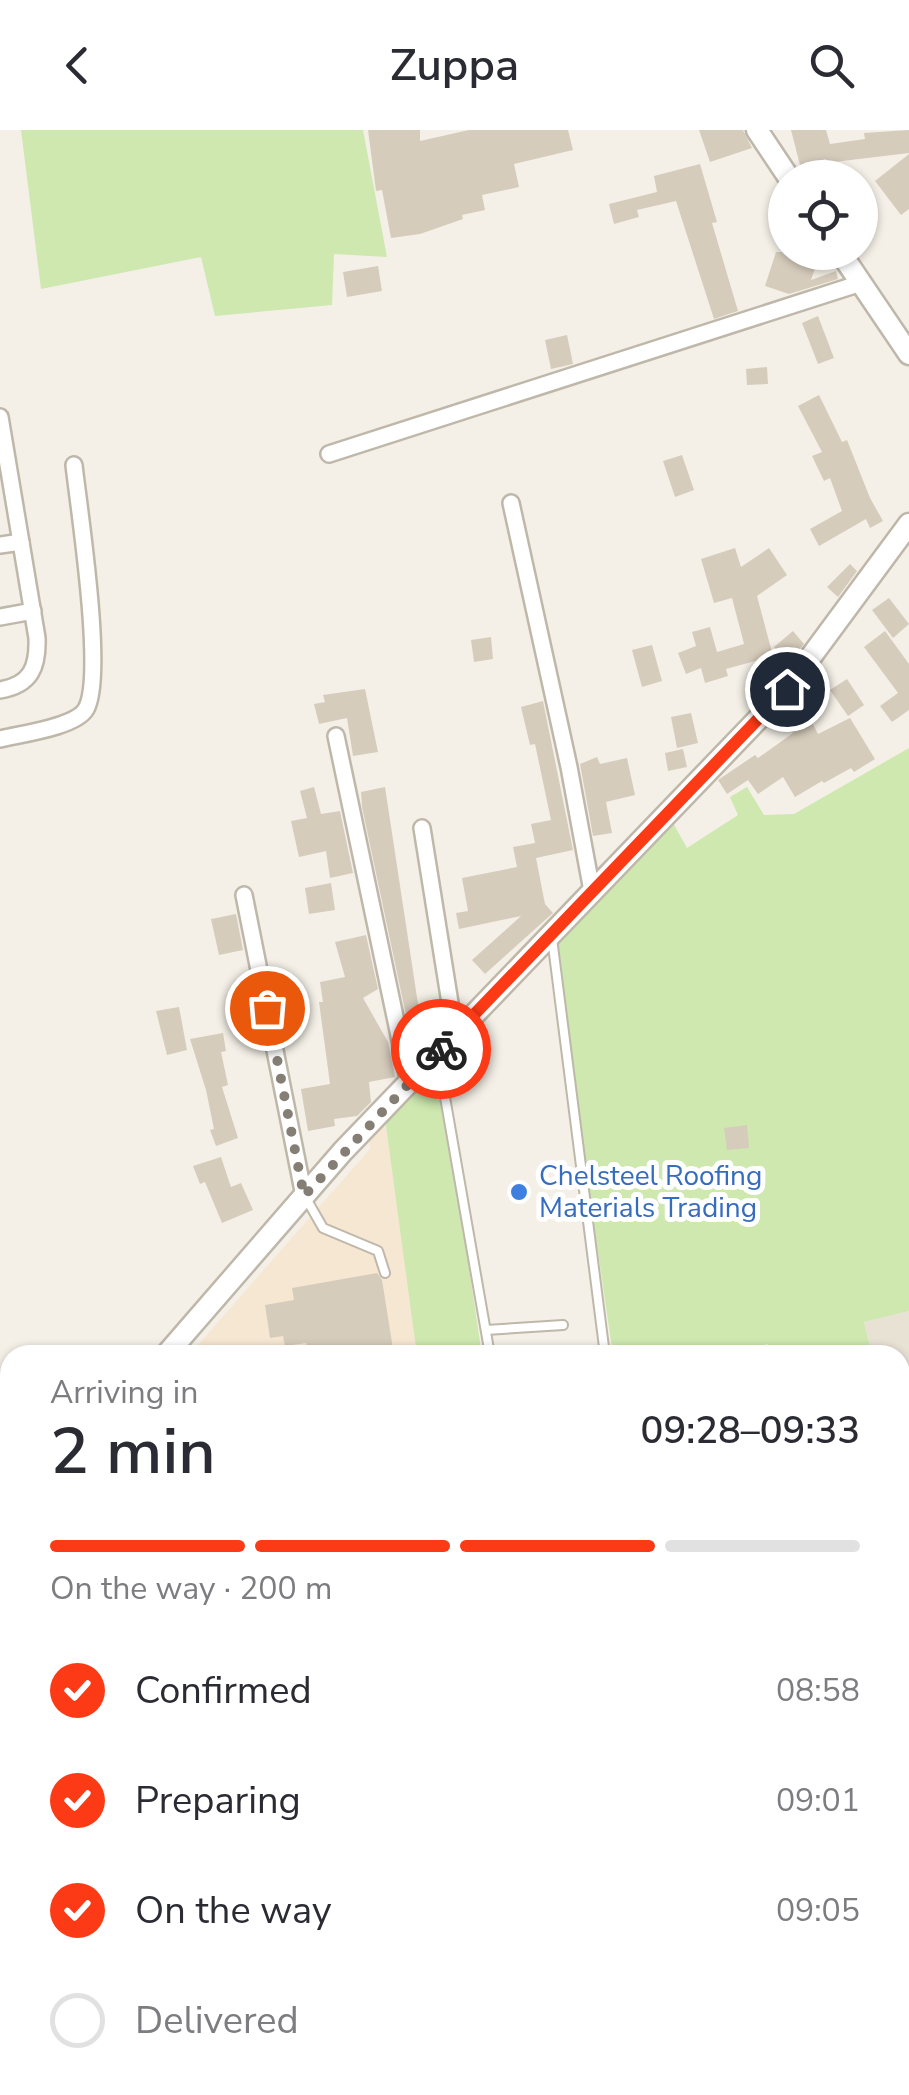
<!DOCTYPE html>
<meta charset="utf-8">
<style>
:root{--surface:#fff;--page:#f2f2f3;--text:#2b2b33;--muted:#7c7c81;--line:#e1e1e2;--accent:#fc3a16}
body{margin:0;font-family:"Nunito Sans",sans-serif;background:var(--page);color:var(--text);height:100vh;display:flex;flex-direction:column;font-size:38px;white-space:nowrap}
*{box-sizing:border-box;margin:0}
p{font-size:32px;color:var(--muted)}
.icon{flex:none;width:55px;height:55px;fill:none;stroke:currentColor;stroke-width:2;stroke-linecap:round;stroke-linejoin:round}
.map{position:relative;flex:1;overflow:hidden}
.drawer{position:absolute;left:0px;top:1215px;width:910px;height:750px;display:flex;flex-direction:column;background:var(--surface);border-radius:30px 30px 0 0;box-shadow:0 2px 8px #0004}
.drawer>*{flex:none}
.buttons{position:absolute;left:768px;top:30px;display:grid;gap:20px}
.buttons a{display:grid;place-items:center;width:110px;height:110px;border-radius:50%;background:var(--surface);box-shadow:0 2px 8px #0004;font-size:50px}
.pin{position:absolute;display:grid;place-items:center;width:85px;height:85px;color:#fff;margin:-42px;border:5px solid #fff;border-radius:50%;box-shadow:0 2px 10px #0007}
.courier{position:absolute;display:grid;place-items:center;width:100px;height:100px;margin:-50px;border:8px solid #fc3a16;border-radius:50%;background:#fff;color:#222;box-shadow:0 2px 12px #0007}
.head em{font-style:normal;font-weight:600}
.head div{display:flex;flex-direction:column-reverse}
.head{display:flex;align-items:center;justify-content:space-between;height:170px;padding:0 50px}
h1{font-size:65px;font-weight:600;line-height:75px}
.bar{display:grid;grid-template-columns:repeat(4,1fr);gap:15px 10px;align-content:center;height:120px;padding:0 50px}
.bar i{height:12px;border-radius:8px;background:var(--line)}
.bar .on{background:var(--accent)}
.bar p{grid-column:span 4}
ol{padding:0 50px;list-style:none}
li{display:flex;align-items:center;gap:30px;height:110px}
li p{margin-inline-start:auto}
li .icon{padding:10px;border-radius:50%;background:var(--accent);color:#fff;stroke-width:4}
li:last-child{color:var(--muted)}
li i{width:55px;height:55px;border:5px solid var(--line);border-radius:50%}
header{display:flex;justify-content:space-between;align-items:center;height:130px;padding:0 50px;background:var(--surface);font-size:45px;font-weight:600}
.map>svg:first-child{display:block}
.residential{fill:#e8e2d5}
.commercial{fill:#f6e7d2}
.green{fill:#cee8b0}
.building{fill:#d6ccbc}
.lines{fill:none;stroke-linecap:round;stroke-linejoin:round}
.service-casing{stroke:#bfb8aa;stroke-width:12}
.minor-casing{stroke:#bfb8aa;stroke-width:20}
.tertiary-casing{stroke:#bfb8aa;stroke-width:25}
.service{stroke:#fff;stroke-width:8}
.minor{stroke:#fff;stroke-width:15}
.tertiary{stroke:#fff;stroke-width:20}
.done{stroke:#847e74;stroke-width:10;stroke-dasharray:0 18}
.route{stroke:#fc3a16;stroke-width:12}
.shop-dot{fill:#3f7fe0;stroke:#fff;stroke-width:4}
.labels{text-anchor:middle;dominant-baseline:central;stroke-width:10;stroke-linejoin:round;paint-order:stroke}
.shop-label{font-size:28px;fill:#366cbe;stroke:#fff;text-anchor:start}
</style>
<header><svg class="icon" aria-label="back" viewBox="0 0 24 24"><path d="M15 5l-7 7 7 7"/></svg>Zuppa<svg class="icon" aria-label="search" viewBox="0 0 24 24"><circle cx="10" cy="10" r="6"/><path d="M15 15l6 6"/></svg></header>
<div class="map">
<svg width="909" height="1965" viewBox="0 0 909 1965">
<rect width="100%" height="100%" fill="#f4f0e7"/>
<polygon class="residential" points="909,1181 909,1397 900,1354 900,1225 872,1225 864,1192"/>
<polygon class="commercial" points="385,992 419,1225 189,1225 370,1019 369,1005"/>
<g class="green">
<polygon points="21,0 363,0 387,127 334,124 332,175 215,186 201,127 41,159"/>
<polygon points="909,618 909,1181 864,1192 872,1225 769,1225 768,1214 718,1225 613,1225 553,814 672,691 687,718 738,685 730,667 747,657 764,685 794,684"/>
<polygon points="437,923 482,1225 417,1225 386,996 388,974"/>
<polygon points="900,1354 909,1398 909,1545 900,1546"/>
<polygon points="10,1571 10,1682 0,1669 0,1576"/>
<polygon points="338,1955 804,1955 805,1965 342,1965"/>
</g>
<g class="building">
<polygon points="368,0 420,0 420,11 469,0 568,0 573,20 514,34 519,57 482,65 485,80 462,85 463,89 420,104 391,108 382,60 376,61"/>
<polygon points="699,0 743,0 752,18 710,32"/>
<polygon points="791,0 826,0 830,14 865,9 864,3 909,0 909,23 826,33 826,29 800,35"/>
<polygon points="909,24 909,79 901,85 875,51"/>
<polygon points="700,34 717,92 712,93 738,181 714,189 676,71 637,80 639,87 614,94 609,74 657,62 654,46"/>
<polygon points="776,122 806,122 819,127 811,150 836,141 838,149 789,164 765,156"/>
<polygon points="378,136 382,161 347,167 343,142"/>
<polygon points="818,186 834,228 818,234 802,193"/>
<polygon points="567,205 573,234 551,239 545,210"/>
<polygon points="767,237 768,254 747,255 746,239"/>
<polygon points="819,265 842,312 847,310 870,368 883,391 870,398 866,389 819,416 810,399 842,381 830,348 824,351 812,326 822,322 798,276"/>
<polygon points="682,325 694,360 675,367 663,331"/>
<polygon points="735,418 741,437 769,418 787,445 757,466 773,526 726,539 728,546 705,553 701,538 686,544 678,523 696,516 692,502 710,497 717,522 744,514 732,468 714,473 701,429"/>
<polygon points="850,434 857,441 838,467 827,457"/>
<polygon points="889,468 909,494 893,508 872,480"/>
<polygon points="793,501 804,514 787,533 774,517"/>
<polygon points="885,501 909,534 909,580 892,592 880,576 898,563 864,517"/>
<polygon points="491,507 493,529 474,532 471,510"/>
<polygon points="652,515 662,551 642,557 632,520"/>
<polygon points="847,549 864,575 848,586 830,560"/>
<polygon points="365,559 378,622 353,626 347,588 319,594 314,574 325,572 323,565"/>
<polygon points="543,571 573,720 536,728 545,774 553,783 485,844 472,830 521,786 459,799 456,783 468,781 462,748 517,737 513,717 535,713 531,694 551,690 535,614 530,615 521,577"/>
<polygon points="802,573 818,604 850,588 875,629 854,642 851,638 824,653 822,651 795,667 783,647 758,664 748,650 727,664 718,650 755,625 758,628 793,603 783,584"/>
<polygon points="691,583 698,613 677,618 671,587"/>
<polygon points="683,619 687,637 668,641 665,623"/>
<polygon points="597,627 600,634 627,628 635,665 606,672 612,703 593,706 580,634"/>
<polygon points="314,657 321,684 340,681 353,743 330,748 326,721 299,727 291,691 307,688 300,661"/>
<polygon points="385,657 418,874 421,874 426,907 411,909 362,677 361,662"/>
<polygon points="331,753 335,780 309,784 305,758"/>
<polygon points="236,784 243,820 219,825 211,789"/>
<polygon points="366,805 378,859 363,868 388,912 395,947 369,952 371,972 357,986 334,989 335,996 308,1001 301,959 330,954 319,872 323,872 320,852 345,847 335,812"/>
<polygon points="179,877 187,920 167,925 156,881"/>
<polygon points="223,903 226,921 221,922 228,955 222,957 238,1008 216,1016 210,1000 214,999 206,960 190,909"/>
<polygon points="747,995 749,1018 727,1020 724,998"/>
<polygon points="221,1027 231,1057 241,1053 253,1080 222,1093 205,1052 200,1054 193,1036"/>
<polygon points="377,1143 382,1150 394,1225 308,1225 306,1213 285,1216 283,1206 270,1208 265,1175 294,1170 292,1158"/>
</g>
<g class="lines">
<g class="service-casing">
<g id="service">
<polyline points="552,808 605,1225"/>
<polyline points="438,927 490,1225"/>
<polyline points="307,1070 323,1098 378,1121 385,1143"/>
<polyline points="486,1200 563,1195"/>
</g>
</g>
<g class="minor-casing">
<g id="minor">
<path d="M0,287l37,221c1,29 -6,47 -37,52"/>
<polyline points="329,324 861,153"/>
<polyline points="511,373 569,637 592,761"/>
<polyline points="0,415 21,412"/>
<polyline points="0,487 33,481"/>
<polyline points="336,606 409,953"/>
<path d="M0,609c20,-5 76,-12 86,-30 19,-33 -7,-199 -12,-244"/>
<polyline points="422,698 455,904"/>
<polyline points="244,765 304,1066"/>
<polyline points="0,1457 10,1486"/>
</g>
</g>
<g class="tertiary-casing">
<g id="tertiary">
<polyline points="757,0 789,48"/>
<polyline points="840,122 909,224"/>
<polyline points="166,1225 343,1021 787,559 909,394"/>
<polyline points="0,1405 10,1395"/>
</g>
</g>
<use href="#service" class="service"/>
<use href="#minor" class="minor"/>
<use href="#tertiary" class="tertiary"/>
</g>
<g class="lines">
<polyline class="done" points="267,878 304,1066 441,919"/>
<polyline class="route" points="441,919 787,559"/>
</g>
<circle class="shop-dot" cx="519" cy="1062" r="10"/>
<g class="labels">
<g class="shop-label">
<text x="539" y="1046">Chelsteel Roofing<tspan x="539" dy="32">Materials Trading</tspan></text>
</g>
</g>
</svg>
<div class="buttons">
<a><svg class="icon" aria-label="locate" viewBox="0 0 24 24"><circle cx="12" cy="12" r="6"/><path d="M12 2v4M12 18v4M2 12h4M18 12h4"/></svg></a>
</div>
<div class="pin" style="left:267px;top:878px;background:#ea580c"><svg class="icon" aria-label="bag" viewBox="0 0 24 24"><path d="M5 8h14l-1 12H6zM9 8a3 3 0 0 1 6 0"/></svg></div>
<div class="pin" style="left:787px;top:559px;background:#1f2937"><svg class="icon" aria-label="home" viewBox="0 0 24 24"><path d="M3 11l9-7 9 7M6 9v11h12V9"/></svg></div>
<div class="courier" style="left:441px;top:919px"><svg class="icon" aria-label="bike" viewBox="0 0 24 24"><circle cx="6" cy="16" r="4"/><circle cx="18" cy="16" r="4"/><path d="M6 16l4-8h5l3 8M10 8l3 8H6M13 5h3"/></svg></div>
<section class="drawer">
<div class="head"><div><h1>2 min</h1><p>Arriving in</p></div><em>09:28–09:33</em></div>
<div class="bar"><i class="on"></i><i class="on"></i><i class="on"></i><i></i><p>On the way · 200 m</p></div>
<ol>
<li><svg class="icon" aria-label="check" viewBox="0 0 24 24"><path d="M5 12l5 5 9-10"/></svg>Confirmed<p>08:58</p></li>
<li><svg class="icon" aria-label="check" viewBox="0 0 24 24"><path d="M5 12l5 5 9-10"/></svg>Preparing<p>09:01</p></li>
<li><svg class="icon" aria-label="check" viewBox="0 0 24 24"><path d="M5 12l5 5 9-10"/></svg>On the way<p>09:05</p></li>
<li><i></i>Delivered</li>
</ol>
</section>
</div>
